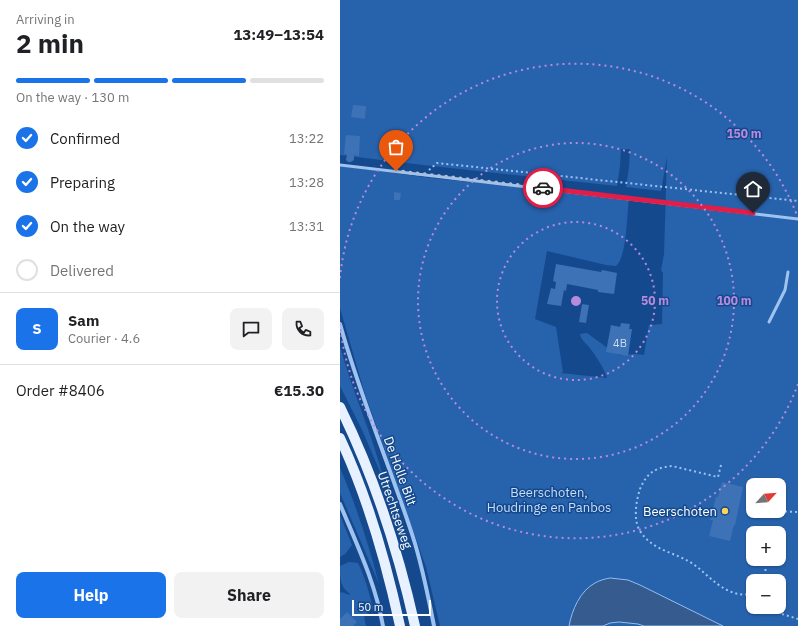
<!DOCTYPE html>
<meta charset="utf-8">
<style>
:root{--surface:#fff;--page:#f2f2f2;--text:#202124;--muted:#757577;--line:#e0e0e0;--accent:#1a73e8}
body{margin:0;font-family:"IBM Plex Sans",sans-serif;background:var(--page);color:var(--text);height:100vh;display:flex;flex-direction:column;font-size:15px;white-space:nowrap}
*{box-sizing:border-box;margin:0}
p{font-size:13px;color:var(--muted)}
.icon{flex:none;width:22px;height:22px;fill:none;stroke:currentColor;stroke-width:2;stroke-linecap:round;stroke-linejoin:round}
.map{position:relative;flex:1;overflow:hidden}
.sheet{display:flex;flex-direction:column;background:var(--surface);width:340px}
.sheet>*{flex:none}
.needle{width:26px;rotate:64deg}
.fabs{position:absolute;left:406px;top:478px;display:grid;gap:8px}
.fabs a{display:grid;place-items:center;width:40px;height:40px;border-radius:8px;background:var(--surface);box-shadow:0 1px 3px #0004;font-size:20px}
.scale{position:absolute;left:12px;bottom:10px;width:79px;box-sizing:border-box;padding-left:4px;border:2px solid #fff;border-top:0;font-size:11px;line-height:14px;white-space:nowrap;color:#fff;-webkit-text-stroke:3px #15498d;paint-order:stroke}
.pin{position:absolute;display:grid;place-items:center;width:34px;height:34px;color:#fff;margin:-41px -17px;border-radius:50% 50% 50% 0;rotate:-45deg;box-shadow:0 0 4px #0007}
.pin .icon{rotate:45deg}
.courier{position:absolute;display:grid;place-items:center;width:40px;height:40px;margin:-20px;border:3px solid #e11d48;border-radius:50%;background:#fff;color:#222;box-shadow:0 1px 5px #0007}
.summary em{font-style:normal;font-weight:700}
.summary div{display:flex;flex-direction:column-reverse}
.summary{display:flex;align-items:center;justify-content:space-between;height:68px;padding:0 16px}
h1{font-size:26px;font-weight:700;line-height:30px}
.bar{display:grid;grid-template-columns:repeat(4,1fr);gap:6px 4px;align-content:center;height:48px;padding:0 16px}
.bar i{height:5px;border-radius:3px;background:var(--line)}
.bar .selected{background:var(--accent)}
.bar p{grid-column:span 4}
.line{display:flex;align-items:center;gap:10px;padding:0 16px;border-top:1px solid var(--line)}
.line div{flex:1}
.round{display:grid;place-items:center;flex:none;width:42px;height:42px;border-radius:8px;background:var(--page)}
ol{padding:0 16px;list-style:none}
li{display:flex;align-items:center;gap:12px;height:44px}
li p{margin-inline-start:auto}
li .icon{padding:4px;border-radius:50%;background:var(--accent);color:#fff;stroke-width:4}
li:last-child{color:var(--muted)}
li i{width:22px;height:22px;border:2px solid var(--line);border-radius:50%}
.cta{display:flex;gap:8px;margin-top:auto;padding:8px 16px}
.cta a{flex:1;height:46px;border-radius:8px;background:var(--accent);color:#fff;font-size:16px;font-weight:700;line-height:46px;text-align:center}
.cta a+a{background:var(--page);color:var(--text)}
main{display:flex;flex:1;min-height:0}
.map>svg:first-child{display:block}
.green{fill:#2762ac;fill-rule:evenodd}
.water{fill:#365c8f;stroke:#91bef3}
.building{fill:#3d72b6}
.lines{fill:none;stroke-linecap:round;stroke-linejoin:round}
.path{stroke:#9fc3f0;stroke-width:2;stroke-dasharray:2 3;stroke-linecap:butt}
.lane{stroke:#9fc3f0;stroke-width:3}
.street{stroke:#9fc3f0;stroke-width:4}
.primary{stroke:#e8f1ff;stroke-width:10}
.done{stroke:#adbfd7;stroke-width:4;stroke-dasharray:0 7.2}
.route{stroke:#e11d48;stroke-width:5}
.ring{fill:none;stroke:#b68bdc;stroke-width:2;stroke-dasharray:2 4}
.poi-dot{fill:#ffd25e;stroke:#15498d;stroke-width:1.5}
.labels{text-anchor:middle;dominant-baseline:central;stroke-width:3;stroke-linejoin:round;paint-order:stroke}
.number-label{font-size:11px;fill:#cedced}
.street-label{font-size:13px;fill:#fff;stroke:#15498d}
.park-label{font-size:13px;fill:#c6defb;stroke:#15498d}
.poi-label{font-size:13px;fill:#fff;stroke:#15498d;text-anchor:end}
.centre{fill:#b68bdc;stroke:#15498d;stroke-width:2}
.ring-label{font-size:12px;text-anchor:middle;font-weight:bold;fill:#b68bdc;stroke:#15498d;stroke-width:3;stroke-linejoin:round;paint-order:stroke}
</style>
<main>
<section class="sheet">
<div class="summary"><div><h1>2 min</h1><p>Arriving in</p></div><em>13:49–13:54</em></div>
<div class="bar"><i class="selected"></i><i class="selected"></i><i class="selected"></i><i></i><p>On the way · 130 m</p></div>
<ol>
<li><svg class="icon" aria-label="check" viewBox="0 0 24 24"><path d="M5 12l5 5 9-10"/></svg>Confirmed<p>13:22</p></li>
<li><svg class="icon" aria-label="check" viewBox="0 0 24 24"><path d="M5 12l5 5 9-10"/></svg>Preparing<p>13:28</p></li>
<li><svg class="icon" aria-label="check" viewBox="0 0 24 24"><path d="M5 12l5 5 9-10"/></svg>On the way<p>13:31</p></li>
<li><i></i>Delivered</li>
</ol>
<div class="line" style="height:72px"><b class="round" style="background:var(--accent);color:#fff">S</b><div><b>Sam</b><p>Courier · 4.6</p></div><a class="round"><svg class="icon" aria-label="chat" viewBox="0 0 24 24"><path d="M4 5h16v11H9l-5 4z"/></svg></a><a class="round"><svg class="icon" aria-label="phone" viewBox="0 0 24 24"><path d="M5 4h4l2 5-3 2q2 4 5 5l2-3 5 2v4C11 20 4 13 5 4z"/></svg></a></div>
<div class="line" style="height:52px"><div>Order #8406</div><b>€15.30</b></div>
<div class="cta"><a>Help</a><a>Share</a></div>
</section>
<div class="map">
<svg width="458" height="626" viewBox="0 0 458 626">
<rect width="100%" height="100%" fill="#15498d"/>
<g class="green">
<path d="M0,0h458v626h-358l-14,-59 -62,-176 -24,-83v-142l91,12 198,20c-2,15 -2,59 -13,68l-10,-1 -59,-14 -12,68 21,8 7,45 -2,1 46,5c-3,-10 -11,-22 -18,-31 -4,-5 -8,-7 -9,-13l7,-1 26,19 7,3 15,-1 9,1 5,-30 13,-1 1,-51 -2,-3 3,-16 3,-97 -6,34 -35,-4 3,-20 1,-18h-9l-1,17 -3,20 -194,-21 -83,-10zM413,485h26v26h-26zM413,533h26v26h-26zM413,581h26v26h-26z"/>
<path d="M0,346c12,46 33,89 44,135l-21,-49 -23,-46z"/>
<path d="M0,468c16,37 29,77 39,116l-39,-91z"/>
<polygon points="0,515 12,545 5,554 0,557"/>
<path d="M9,562l9,1c7,14 11,29 15,45l-9,9 2,9h-26v-33l2,-1 7,3 1,-1c-10,-8 -10,-14 -10,-28z"/>
</g>
<path class="water" d="M270,578l18,2 12,5 83,41h-79l-6,-2 -19,-2 -9,1 -7,3h-34c3,-16 11,-35 26,-43 5,-3 10,-4 15,-5z"/>
<g class="building">
<polygon points="13,105 26,106 25,119 11,117"/>
<polygon points="6,135 20,136 19,156 14,155 14,160 11,162 8,162 6,160 7,154 4,154"/>
<polygon points="54,192 61,193 60,200 54,200"/>
<polygon points="216,264 261,272 262,270 277,273 274,294 258,292 258,290 227,284 226,291 224,290 221,306 207,304 211,288 215,289 216,282 213,281"/>
<polygon points="242,304 249,305 246,323 239,322"/>
<polygon points="281,323 290,324 289,329 292,329 288,356 266,352 271,325 280,327"/>
<polygon points="382,482 403,487 395,525 394,525 390,541 369,536 373,520 370,520 376,497 378,497"/>
<polygon points="7,612 17,622 13,626 0,626 0,619"/>
</g>
<g class="lines">
<g class="path">
<polyline points="89,170 97,163 458,201"/>
<path d="M381,465l-3,12 -46,-11c-18,2 -25,7 -32,23 -4,12 -7,31 0,42 12,19 33,21 50,31 13,8 23,21 37,28 8,4 16,6 26,3"/>
<polyline points="430,511 458,512"/>
<polyline points="412,532 413,533"/>
<polyline points="425,559 426,581"/>
<polyline points="435,607 442,614 458,619"/>
</g>
<g class="lane">
<polyline points="0,165 458,219"/>
<polyline points="429,322 445,290 448,272"/>
</g>
<g class="street">
<path d="M0,324c20,72 49,140 72,210 10,30 16,61 22,92"/>
<path d="M0,504c17,41 35,78 43,122"/>
</g>
<g class="primary">
<path d="M0,407c34,69 58,143 75,219"/>
<path d="M0,438c28,60 46,123 60,188"/>
</g>
</g>
<g class="lines">
<polyline class="done" points="56,171 203,188"/>
<polyline class="route" points="203,188 413,213"/>
</g>
<g class="ring">
<circle cx="236" cy="301" r="79"/>
<circle cx="236" cy="301" r="158"/>
<path d="M458 384A237 237 0 0 1 0 324M0 278A237 237 0 0 1 458 218"/>
</g>
<circle class="poi-dot" cx="385" cy="511" r="4"/>
<g class="labels">
<g class="number-label">
<text x="280" y="343">4B</text>
</g>
<g class="street-label">
<text transform="translate(60 471) rotate(70)">De Holle Bilt</text>
<text transform="translate(55 510) rotate(71)">Utrechtseweg</text>
</g>
<g class="park-label">
<text x="209" y="492">Beerschoten,<tspan x="209" dy="15">Houdringe en Panbos</tspan></text>
</g>
<g class="poi-label">
<text x="377" y="511">Beerschoten</text>
</g>
</g>
<circle cx="236" cy="301" r="6" class="centre"/>
<g class="ring-label">
<text x="404" y="138">150 m</text>
<text x="315" y="305">50 m</text>
<text x="394" y="305">100 m</text>
</g>
</svg>
<div class="fabs">
<a><svg class="needle" viewBox="-14 -14 28 28"><path d="M0-13l5 13h-10z" fill="#e53935"/><path d="M0 13l5-13h-10z" fill="#757577"/></svg></a>
<a>+</a>
<a>−</a>
</div>
<div class="scale">50 m</div>
<div class="pin" style="left:56px;top:171px;background:#ea580c"><svg class="icon" aria-label="bag" viewBox="0 0 24 24"><path d="M5 8h14l-1 12H6zM9 8a3 3 0 0 1 6 0"/></svg></div>
<div class="pin" style="left:413px;top:213px;background:#1f2937"><svg class="icon" aria-label="home" viewBox="0 0 24 24"><path d="M3 11l9-7 9 7M6 9v11h12V9"/></svg></div>
<div class="courier" style="left:203px;top:188px"><svg class="icon" aria-label="car" viewBox="0 0 24 24"><path d="M5 17H2v-5l4-1 3-4h7l3 4 3 1v5h-3M9 17h6M6 11h13"/><circle cx="7" cy="17" r="2"/><circle cx="17" cy="17" r="2"/></svg></div>
</div>
</main>
